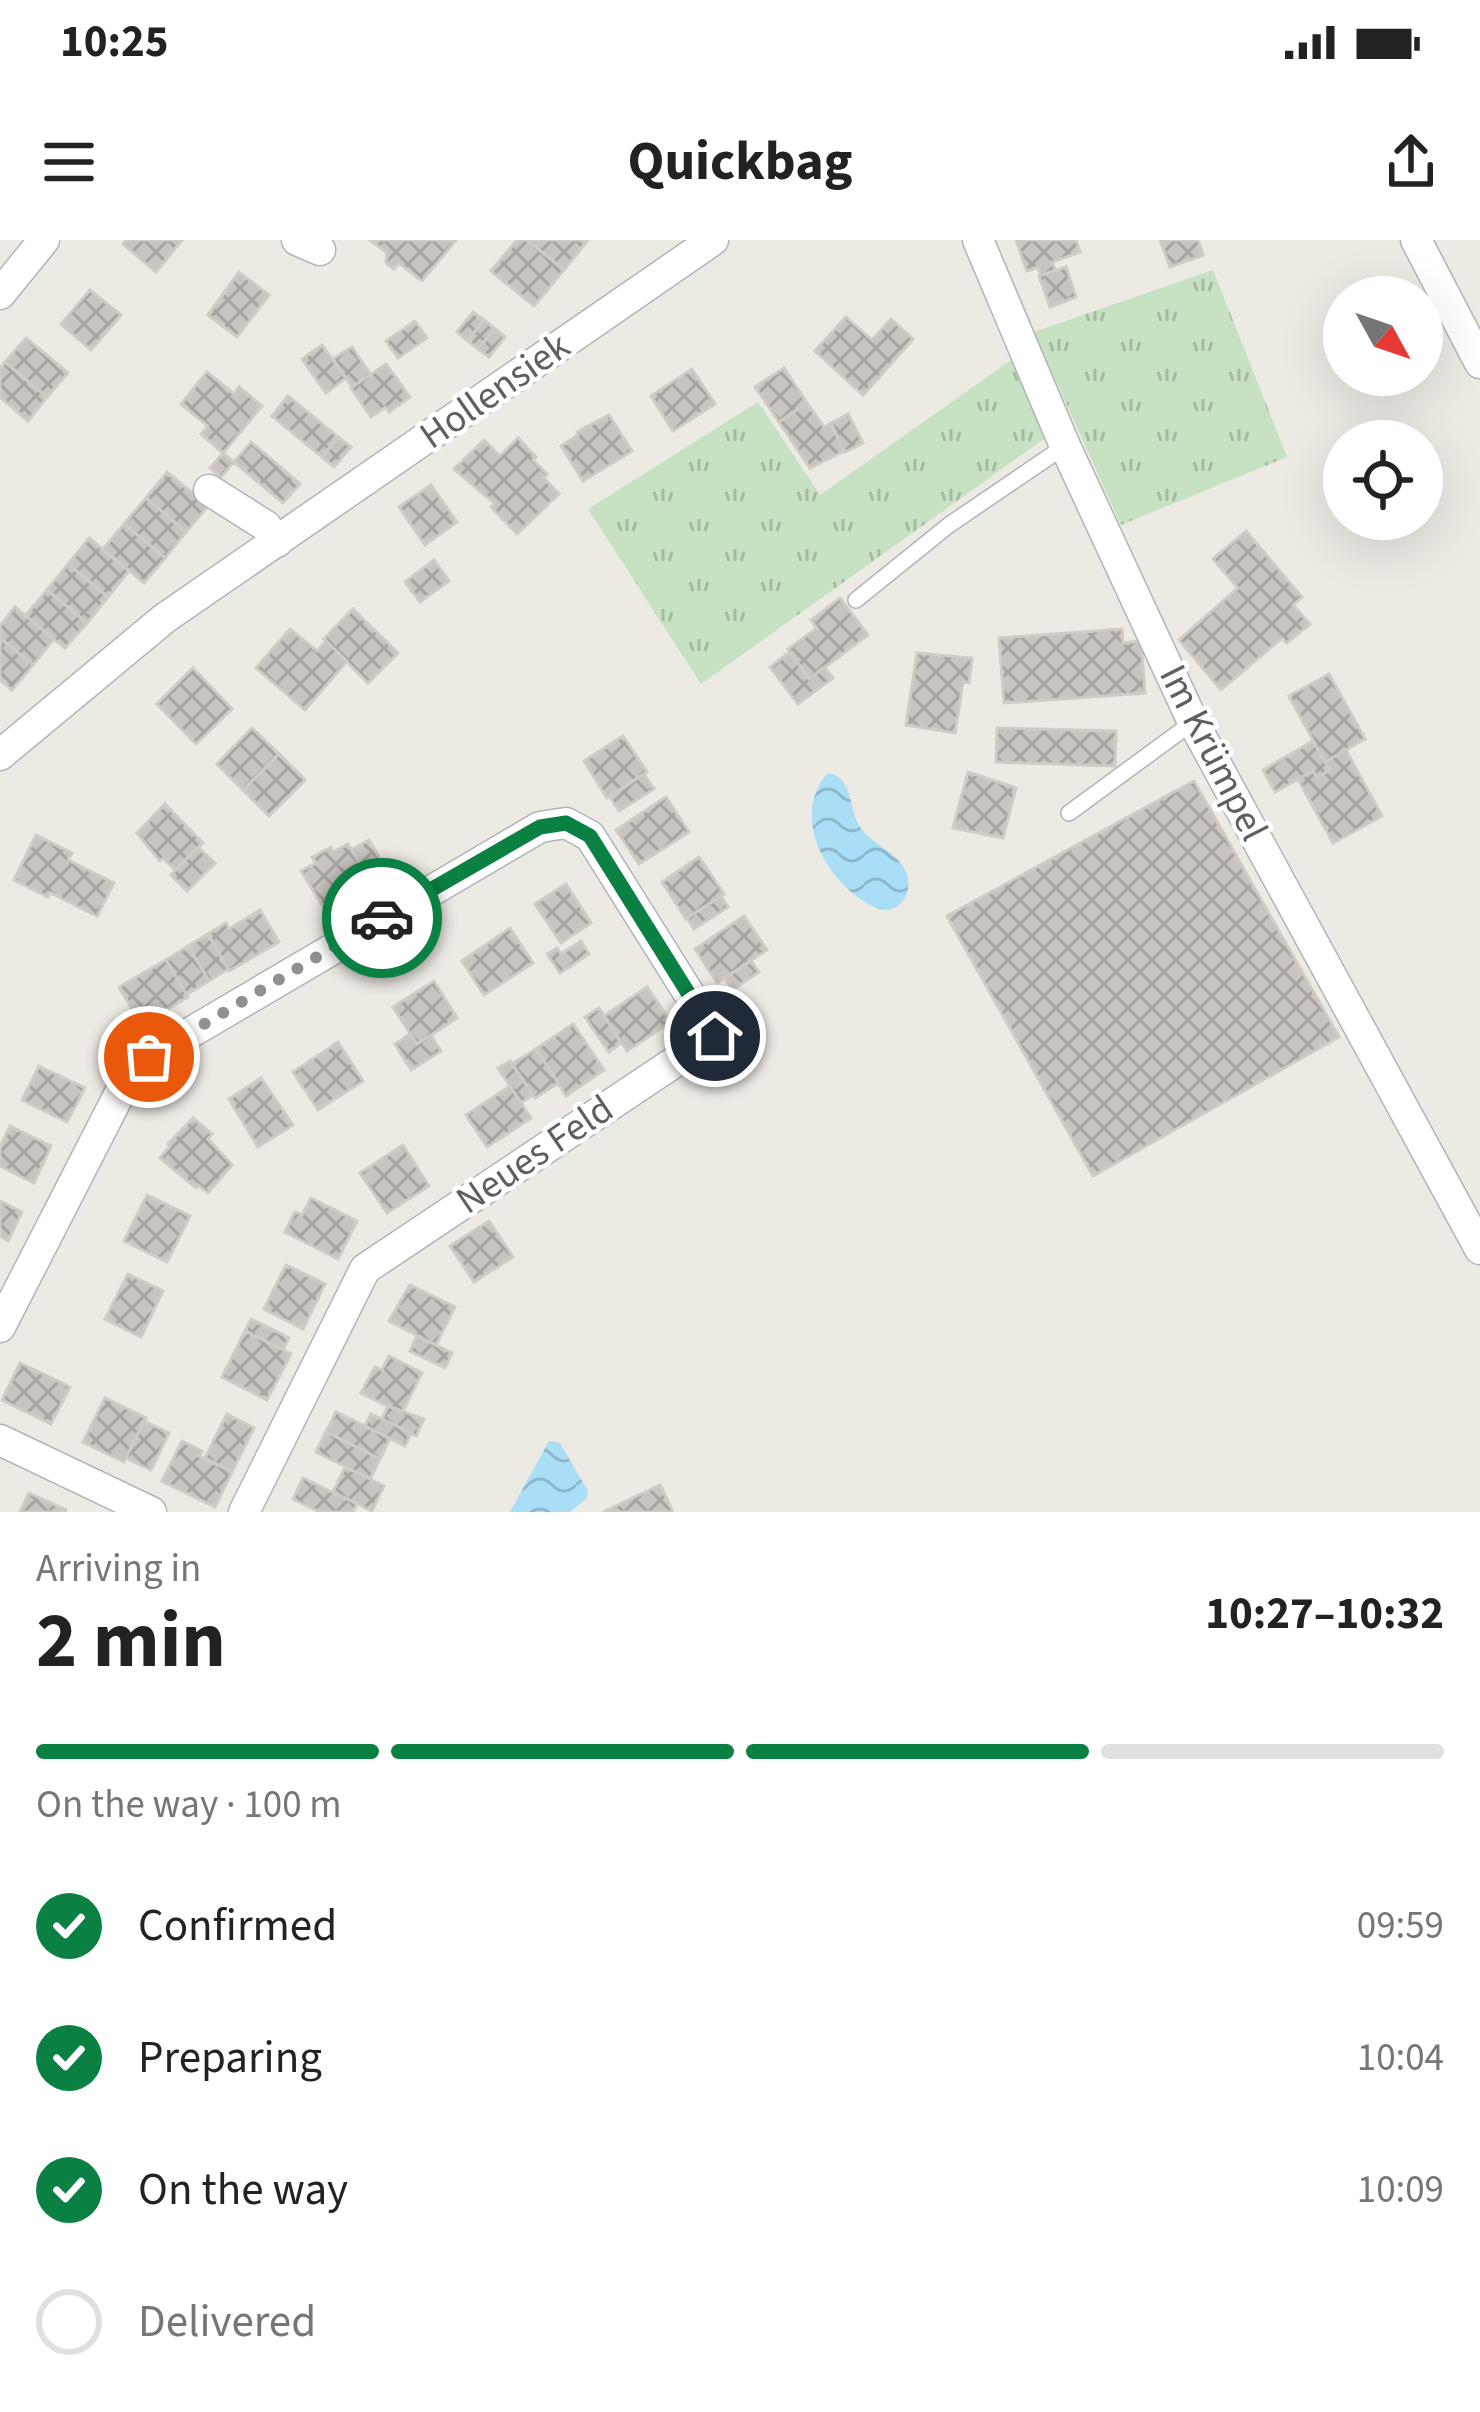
<!DOCTYPE html>
<meta charset="utf-8">
<style>
:root{--surface:#fff;--page:#f2f2f2;--text:#222;--muted:#767676;--line:#e0e0e0;--accent:#0b8043}
body{margin:0;font-family:"Source Sans 3",sans-serif;background:var(--page);color:var(--text);height:100vh;display:flex;flex-direction:column;font-size:45px;white-space:nowrap}
*{box-sizing:border-box;margin:0}
p{font-size:39px;color:var(--muted)}
.icon{flex:none;width:66px;height:66px;fill:none;stroke:currentColor;stroke-width:2;stroke-linecap:round;stroke-linejoin:round}
.map{position:relative;height:1272px;overflow:hidden}
.drawer{display:flex;flex-direction:column;background:var(--surface);flex:1}
.drawer>*{flex:none}
.needle{width:78px;rotate:130deg}
.controls{position:absolute;left:1323px;top:36px;display:grid;gap:24px}
.controls a{display:grid;place-items:center;width:120px;height:120px;border-radius:50%;background:var(--surface);box-shadow:0 12px 48px #0002;font-size:60px}
.pin{position:absolute;display:grid;place-items:center;width:102px;height:102px;color:#fff;margin:-51px;border:6px solid #fff;border-radius:50%;box-shadow:0 3px 12px #0007}
.courier{position:absolute;display:grid;place-items:center;width:120px;height:120px;margin:-60px;border:9px solid #0b8043;border-radius:50%;background:#fff;color:#222;box-shadow:0 3px 15px #0007}
.summary em{font-style:normal;font-weight:700}
.summary div{display:flex;flex-direction:column-reverse}
.summary{display:flex;align-items:center;justify-content:space-between;height:204px;padding:0 36px}
h1{font-size:78px;font-weight:700;line-height:90px}
.bar{display:grid;grid-template-columns:repeat(4,1fr);gap:18px 12px;align-content:center;height:144px;padding:0 36px}
.bar i{height:15px;border-radius:9px;background:var(--line)}
.bar .on{background:var(--accent)}
.bar p{grid-column:span 4}
ol{padding:0 36px;list-style:none}
li{display:flex;align-items:center;gap:36px;height:132px}
li p{margin-inline-start:auto}
li .icon{padding:12px;border-radius:50%;background:var(--accent);color:#fff;stroke-width:4}
li:last-child{color:var(--muted)}
li i{width:66px;height:66px;border:6px solid var(--line);border-radius:50%}
.status{display:flex;justify-content:space-between;align-items:center;height:84px;padding:0 60px;background:var(--surface);direction:ltr}
.status svg{height:33px;fill:currentColor}
header{display:flex;justify-content:space-between;align-items:center;height:156px;padding:0 36px;background:var(--surface);font-size:54px;font-weight:700}
.map>svg:first-child{display:block}
.grass{fill:url(#grass-tufts)}
.water{fill:url(#water-waves)}
.building{fill:url(#building-cross-hatch);stroke:#d1cbc3;stroke-width:3}
.lines{fill:none;stroke-linecap:round;stroke-linejoin:round}
.lane-casing{stroke:#b1b4b8;stroke-width:18}
.street-casing{stroke:#b1b4b8;stroke-width:33}
.lane{stroke:#fff;stroke-width:15}
.street{stroke:#fff;stroke-width:30}
.done{stroke:#8f9090;stroke-width:12;stroke-dasharray:0 21.6}
.route{stroke:#0b8043;stroke-width:15}
.labels{text-anchor:middle;dominant-baseline:central;stroke-width:9;stroke-linejoin:round;paint-order:stroke}
.street-label{font-size:39px;fill:#5c6063;stroke:#fff}
</style>
<div class="status"><b>10:25</b><svg viewBox="0 0 49 12"><path d="M0 12V9h3v3zM5 12V6h3v6zM10 12V3h3v9zM15 12V0h3v12zM26 1h20v11H26zM47 4h2v5h-2z"/></svg></div>
<header><svg class="icon" aria-label="menu" viewBox="0 0 24 24"><path d="M4 6h16M4 12h16M4 18h16"/></svg>Quickbag<svg class="icon" aria-label="share" viewBox="0 0 24 24"><path d="M12 15V3M7 8l5-5 5 5M5 13v7h14v-7"/></svg></header>
<div class="map">
<svg width="1480" height="1272" viewBox="0 0 1480 1272">
<defs>
<pattern id="grass-tufts" width="24" height="20" patternUnits="userSpaceOnUse" patternTransform="scale(3)"><rect width="24" height="20" fill="#c6e2c3"/><path d="M3 7l-1-3M5 7V3M7 7l1-3M15 17l-1-3M17 17v-4M19 17l1-3" fill="none" stroke="#a4bba2"/></pattern>
<pattern id="water-waves" width="16" height="10" patternUnits="userSpaceOnUse" patternTransform="scale(3)"><rect width="16" height="10" fill="#aaddf6"/><path d="M0 5q4-4 8 0t8 0" fill="none" stroke="#8eb7cb"/></pattern>
<pattern id="building-cross-hatch" width="8" height="8" patternUnits="userSpaceOnUse" patternTransform="scale(3)"><rect width="8" height="8" fill="#c8c5c0"/><path d="M0 0l8 8M0 8l8-8" fill="none" stroke="#a6a3a0"/></pattern>
</defs>
<rect width="100%" height="100%" fill="#edeae4"/>
<g class="grass">
<polygon points="1213,30 1287,217 1121,285 1034,92"/>
<polygon points="1011,120 1048,196 701,444 588,269 758,162 820,255"/>
</g>
<g class="water">
<path d="M828,533c27,4 19,39 35,58 12,14 32,21 41,37 12,20 -2,49 -27,40 -48,-20 -89,-91 -49,-135z"/>
<polygon points="549,1201 560,1203 588,1251 587,1258 570,1272 510,1272"/>
</g>
<g class="building">
<polygon points="126,0 182,0 156,32 123,4"/>
<polygon points="370,0 456,0 422,41 399,23 394,29 386,23 387,13"/>
<polygon points="517,0 527,0 564,30 534,66 491,31"/>
<polygon points="527,0 588,0 564,30"/>
<polygon points="1016,0 1076,0 1080,12 1052,22 1056,31 1041,36 1038,27 1027,31"/>
<polygon points="1160,0 1198,0 1203,15 1170,27"/>
<polygon points="1066,27 1076,57 1050,67 1039,36"/>
<polygon points="239,32 269,55 237,97 208,75"/>
<polygon points="90,50 121,75 91,110 61,84"/>
<polygon points="473,72 484,80 468,101 457,92"/>
<polygon points="846,77 872,100 891,79 913,99 863,155 815,111"/>
<polygon points="484,80 495,89 478,109 468,101"/>
<polygon points="415,81 427,98 398,118 386,101"/>
<polygon points="495,89 505,97 489,117 478,109"/>
<polygon points="26,98 68,133 47,157 5,122"/>
<polygon points="322,105 346,138 326,153 302,119"/>
<polygon points="352,107 371,135 352,147 333,119"/>
<polygon points="5,122 47,157 28,181 0,157 0,128"/>
<polygon points="386,124 410,157 389,172 386,167 371,177 351,148"/>
<polygon points="784,128 807,163 779,182 755,147"/>
<polygon points="692,129 715,164 673,191 651,156"/>
<polygon points="207,132 234,154 239,147 262,166 223,213 201,194 208,186 181,164"/>
<polygon points="288,156 338,197 322,217 272,176"/>
<polygon points="807,163 824,187 831,183 844,211 810,228 779,182"/>
<polygon points="848,174 863,203 845,212 831,183"/>
<polygon points="609,175 632,211 583,241 561,206 578,195 577,192"/>
<polygon points="338,197 351,207 334,227 322,217"/>
<polygon points="518,198 536,217 533,220 547,234 544,238 559,254 517,294 491,267 495,264 454,229 484,200 500,216"/>
<polygon points="251,202 300,244 283,263 234,222"/>
<polygon points="223,213 234,222 221,237 210,228"/>
<polygon points="167,232 208,266 186,292 146,258"/>
<polygon points="431,245 457,282 425,305 399,267"/>
<polygon points="146,258 186,292 165,318 124,284"/>
<polygon points="124,284 165,318 144,343 103,309"/>
<polygon points="1246,291 1302,357 1293,365 1310,384 1287,403 1282,398 1221,450 1179,400 1238,348 1213,319"/>
<polygon points="89,298 129,331 108,357 68,324"/>
<polygon points="434,320 449,341 420,362 405,342"/>
<polygon points="68,324 108,357 87,383 47,350"/>
<polygon points="47,350 87,383 65,408 25,376"/>
<polygon points="840,358 868,395 809,439 788,409 817,388 811,380"/>
<polygon points="15,367 54,399 33,425 0,398 0,386"/>
<polygon points="353,369 398,413 368,443 324,399"/>
<polygon points="290,389 317,411 326,401 347,421 305,470 256,428"/>
<polygon points="1122,389 1123,403 1141,401 1145,453 1004,463 999,398"/>
<polygon points="0,398 33,425 12,450 0,440"/>
<polygon points="790,412 809,439 824,427 833,438 798,464 770,427"/>
<polygon points="917,413 972,418 969,443 963,442 955,493 906,485"/>
<polygon points="193,428 232,469 196,504 157,464"/>
<polygon points="1329,434 1365,499 1325,522 1289,456"/>
<polygon points="252,488 279,514 243,550 217,524"/>
<polygon points="997,488 1116,491 1115,526 996,522"/>
<polygon points="623,496 647,532 607,558 584,521"/>
<polygon points="1313,501 1330,530 1317,538 1313,531 1275,552 1263,530"/>
<polygon points="1346,510 1382,576 1333,603 1298,539 1313,531 1317,538 1330,530 1325,522"/>
<polygon points="279,514 305,540 269,576 243,550"/>
<polygon points="968,532 1016,548 1003,598 953,588"/>
<polygon points="644,534 654,549 619,571 610,557"/>
<polygon points="1194,541 1339,797 1093,936 947,676"/>
<polygon points="666,557 689,592 639,624 616,590"/>
<polygon points="165,564 203,603 175,630 163,618 160,621 137,593"/>
<polygon points="36,595 72,613 68,620 114,643 97,676 51,653 48,657 14,640"/>
<polygon points="369,600 388,632 370,642 351,610"/>
<polygon points="348,604 371,643 325,670 301,631 316,623 312,617 331,607 333,612"/>
<polygon points="198,607 215,623 187,651 171,635"/>
<polygon points="699,617 724,654 686,679 662,642"/>
<polygon points="566,644 591,683 561,703 535,664"/>
<polygon points="721,656 728,667 694,689 687,678"/>
<polygon points="260,670 279,702 229,731 208,694 226,683 229,689"/>
<polygon points="744,676 767,710 717,743 695,709"/>
<polygon points="510,688 533,723 484,755 462,721"/>
<polygon points="208,694 228,729 209,741 188,706"/>
<polygon points="581,701 589,714 560,733 547,714 557,708 561,714"/>
<polygon points="188,706 209,741 186,755 166,720"/>
<polygon points="166,720 188,757 141,785 119,747"/>
<polygon points="751,721 759,732 732,750 725,738"/>
<polygon points="434,741 457,778 417,804 393,767"/>
<polygon points="647,747 671,782 627,811 604,776"/>
<polygon points="599,768 621,803 609,812 585,777"/>
<polygon points="573,784 604,830 566,856 536,809"/>
<polygon points="410,794 417,804 431,795 441,811 411,830 395,804"/>
<polygon points="338,802 363,841 318,870 293,832"/>
<polygon points="536,809 558,843 535,858 512,824"/>
<polygon points="510,821 533,855 521,863 498,828"/>
<polygon points="39,826 85,848 67,882 22,860"/>
<polygon points="261,838 293,885 258,907 229,859"/>
<polygon points="510,846 531,878 487,907 466,875"/>
<polygon points="193,878 212,894 208,899 232,925 208,953 198,945 196,948 160,918 170,906 168,904"/>
<polygon points="10,886 51,906 34,943 0,926 0,907"/>
<polygon points="403,905 429,946 387,973 360,933"/>
<polygon points="147,955 190,976 167,1022 124,1001"/>
<polygon points="311,958 357,981 338,1019 285,992 295,972 302,975"/>
<polygon points="0,961 22,972 8,1001 0,996"/>
<polygon points="489,981 513,1017 474,1042 450,1006"/>
<polygon points="286,1025 325,1044 303,1089 264,1069"/>
<polygon points="128,1034 163,1051 141,1097 105,1079"/>
<polygon points="410,1045 455,1067 436,1105 389,1081"/>
<polygon points="251,1079 289,1098 283,1110 245,1091"/>
<polygon points="245,1091 291,1114 267,1160 222,1137"/>
<polygon points="417,1096 452,1113 445,1128 410,1111"/>
<polygon points="389,1116 422,1133 402,1173 361,1153 375,1127 382,1130"/>
<polygon points="20,1123 70,1147 51,1184 2,1160"/>
<polygon points="105,1158 146,1178 124,1222 83,1202"/>
<polygon points="388,1166 424,1179 416,1196 382,1179"/>
<polygon points="336,1172 390,1198 380,1219 326,1192"/>
<polygon points="227,1174 254,1188 232,1232 205,1218"/>
<polygon points="371,1174 411,1193 405,1206 365,1186"/>
<polygon points="144,1181 169,1193 151,1230 126,1218"/>
<polygon points="326,1192 380,1219 370,1239 316,1212"/>
<polygon points="182,1201 202,1211 199,1216 232,1232 215,1267 162,1241"/>
<polygon points="345,1227 384,1246 372,1271 333,1252"/>
<polygon points="303,1238 357,1264 353,1272 320,1272 293,1259"/>
<polygon points="660,1245 673,1272 603,1272"/>
<polygon points="29,1253 66,1270 65,1272 20,1272"/>
</g>
<g class="lines">
<g class="lane-casing">
<g id="lane">
<polyline points="856,360 949,285 1065,206"/>
<polyline points="1069,573 1193,482"/>
</g>
</g>
<g class="street-casing">
<g id="street">
<polyline points="297,0 320,10"/>
<polyline points="978,0 1065,206 1193,482 1480,1009"/>
<polyline points="1416,0 1480,123"/>
<polyline points="0,54 44,0"/>
<polyline points="209,250 266,286 277,302"/>
<polyline points="0,515 165,378 713,0"/>
<polyline points="0,1087 124,845 149,817 540,587 566,583 590,596 715,795 365,1029 244,1272"/>
<polyline points="0,1200 151,1272"/>
</g>
</g>
<use href="#lane" class="lane"/>
<use href="#street" class="street"/>
</g>
<g class="lines">
<polyline class="done" points="149,817 382,678"/>
<polyline class="route" points="382,678 540,587 566,583 590,596 715,796"/>
</g>
<g class="labels">
<g class="street-label">
<text transform="translate(495 151) rotate(-35)">Hollensiek</text>
<text transform="translate(1213 513) rotate(63)">Im Krümpel</text>
<text transform="translate(535 915) rotate(-34)">Neues Feld</text>
</g>
</g>
</svg>
<div class="controls">
<a><svg class="needle" viewBox="-14 -14 28 28"><path d="M0-13l5 13h-10z" fill="#e53935"/><path d="M0 13l5-13h-10z" fill="#767676"/></svg></a>
<a><svg class="icon" aria-label="locate" viewBox="0 0 24 24"><circle cx="12" cy="12" r="6"/><path d="M12 2v4M12 18v4M2 12h4M18 12h4"/></svg></a>
</div>
<div class="pin" style="left:149px;top:817px;background:#ea580c"><svg class="icon" aria-label="bag" viewBox="0 0 24 24"><path d="M5 8h14l-1 12H6zM9 8a3 3 0 0 1 6 0"/></svg></div>
<div class="pin" style="left:715px;top:796px;background:#1f2937"><svg class="icon" aria-label="home" viewBox="0 0 24 24"><path d="M3 11l9-7 9 7M6 9v11h12V9"/></svg></div>
<div class="courier" style="left:382px;top:678px"><svg class="icon" aria-label="car" viewBox="0 0 24 24"><path d="M5 17H2v-5l4-1 3-4h7l3 4 3 1v5h-3M9 17h6M6 11h13"/><circle cx="7" cy="17" r="2"/><circle cx="17" cy="17" r="2"/></svg></div>
</div>
<section class="drawer">
<div class="summary"><div><h1>2 min</h1><p>Arriving in</p></div><em>10:27–10:32</em></div>
<div class="bar"><i class="on"></i><i class="on"></i><i class="on"></i><i></i><p>On the way · 100 m</p></div>
<ol>
<li><svg class="icon" aria-label="check" viewBox="0 0 24 24"><path d="M5 12l5 5 9-10"/></svg>Confirmed<p>09:59</p></li>
<li><svg class="icon" aria-label="check" viewBox="0 0 24 24"><path d="M5 12l5 5 9-10"/></svg>Preparing<p>10:04</p></li>
<li><svg class="icon" aria-label="check" viewBox="0 0 24 24"><path d="M5 12l5 5 9-10"/></svg>On the way<p>10:09</p></li>
<li><i></i>Delivered</li>
</ol>
</section>
